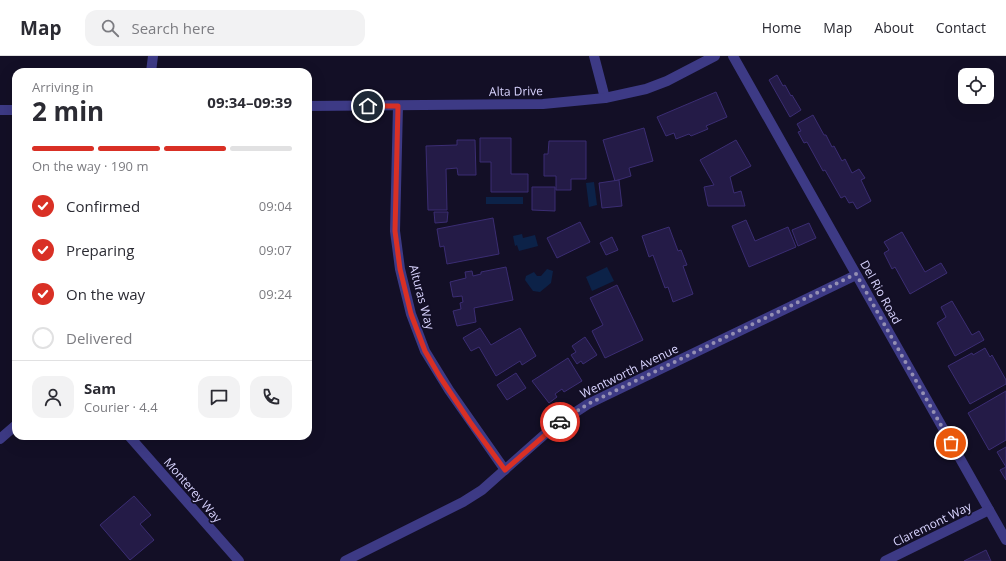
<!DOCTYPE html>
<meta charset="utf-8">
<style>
:root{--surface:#fff;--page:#f2f2f3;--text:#2b2b33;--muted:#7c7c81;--line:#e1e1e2;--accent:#d93025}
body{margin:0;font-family:"Open Sans",sans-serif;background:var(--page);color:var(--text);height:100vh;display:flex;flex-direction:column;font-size:15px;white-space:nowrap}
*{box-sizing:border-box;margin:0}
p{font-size:13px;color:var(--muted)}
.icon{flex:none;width:22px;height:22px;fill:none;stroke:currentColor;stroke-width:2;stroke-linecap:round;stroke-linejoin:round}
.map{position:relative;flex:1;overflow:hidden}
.side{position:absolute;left:12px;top:12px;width:300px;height:372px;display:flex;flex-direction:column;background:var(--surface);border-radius:12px;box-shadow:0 4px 16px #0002}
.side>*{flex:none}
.controls{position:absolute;left:958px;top:12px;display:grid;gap:8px}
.controls a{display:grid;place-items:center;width:36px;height:36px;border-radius:8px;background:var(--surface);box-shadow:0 4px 16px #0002;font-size:20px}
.pin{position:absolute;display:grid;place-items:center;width:34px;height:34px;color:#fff;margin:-17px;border:2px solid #fff;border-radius:50%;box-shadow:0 1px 4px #0007}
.courier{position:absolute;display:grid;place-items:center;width:40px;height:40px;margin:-20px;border:3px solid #d93025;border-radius:50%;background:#fff;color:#222;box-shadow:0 1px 5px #0007}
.summary em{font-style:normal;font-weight:700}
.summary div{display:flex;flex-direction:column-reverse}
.summary{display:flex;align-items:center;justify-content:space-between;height:68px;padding:0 20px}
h1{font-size:26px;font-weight:700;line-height:30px}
.bar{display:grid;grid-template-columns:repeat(4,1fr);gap:6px 4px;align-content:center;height:48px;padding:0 20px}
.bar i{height:5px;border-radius:3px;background:var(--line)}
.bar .current{background:var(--accent)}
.bar p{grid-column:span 4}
.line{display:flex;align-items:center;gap:10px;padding:0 20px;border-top:1px solid var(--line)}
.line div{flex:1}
.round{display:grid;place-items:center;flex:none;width:42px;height:42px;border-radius:12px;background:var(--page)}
ol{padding:0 20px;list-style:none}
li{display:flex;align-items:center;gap:12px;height:44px}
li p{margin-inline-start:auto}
li .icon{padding:4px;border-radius:50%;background:var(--accent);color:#fff;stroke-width:4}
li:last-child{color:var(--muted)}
li i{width:22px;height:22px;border:2px solid var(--line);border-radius:50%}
header{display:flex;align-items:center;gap:24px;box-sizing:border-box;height:56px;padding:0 20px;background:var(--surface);border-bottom:1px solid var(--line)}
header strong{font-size:19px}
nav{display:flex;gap:22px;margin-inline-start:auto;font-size:14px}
.search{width:280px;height:36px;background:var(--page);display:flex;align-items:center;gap:10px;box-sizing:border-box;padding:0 14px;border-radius:12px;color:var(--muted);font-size:15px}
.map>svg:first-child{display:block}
.water{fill:#0c2248}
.building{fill:#241b47;stroke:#3b2d73}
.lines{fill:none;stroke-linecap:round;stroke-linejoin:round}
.minor{stroke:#3d3a85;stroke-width:10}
.done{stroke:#948fb3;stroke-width:4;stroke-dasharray:0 7.2}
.route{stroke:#d93025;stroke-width:5}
.labels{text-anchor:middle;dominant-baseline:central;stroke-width:3.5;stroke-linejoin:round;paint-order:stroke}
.street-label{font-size:12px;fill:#d9d4ff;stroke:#130f26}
</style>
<header>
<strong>Map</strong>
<div class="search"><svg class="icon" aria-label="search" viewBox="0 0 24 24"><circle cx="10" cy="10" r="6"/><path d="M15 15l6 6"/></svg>Search here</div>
<nav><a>Home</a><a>Map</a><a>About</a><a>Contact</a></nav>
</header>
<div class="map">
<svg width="1006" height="505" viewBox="0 0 1006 505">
<rect width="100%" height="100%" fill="#130f26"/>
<g class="water">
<polygon points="594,126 597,149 589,151 586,127"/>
<rect x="486" y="141" width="37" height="7"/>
<polygon points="522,178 523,182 535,179 538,190 519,195 517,189 515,190 513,180"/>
<polygon points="607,211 614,225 592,235 586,221"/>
<polygon points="547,213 553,215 551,227 540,236 533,235 525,224 526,220 534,216 537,220 541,220"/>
</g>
<g class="building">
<polygon points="777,19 783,30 785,29 791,40 792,39 801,54 790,61 769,24"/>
<polygon points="716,36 727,61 706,70 708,73 691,80 689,78 676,83 674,77 666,80 657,61"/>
<polygon points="813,59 824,79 826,79 832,91 834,90 842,105 845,103 852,117 859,113 865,122 861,124 871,145 857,153 853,146 849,147 845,140 841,142 825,114 823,115 807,86 804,87 798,76 801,75 797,68"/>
<polygon points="644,72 653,105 629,112 631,120 615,125 603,84"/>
<polygon points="480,82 511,82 511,118 528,118 528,136 491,136 491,106 480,106"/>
<polygon points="457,84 475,84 476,119 458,119 457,112 446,113 447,154 428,154 426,90 457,89"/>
<polygon points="736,84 751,110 730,121 734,137 741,135 745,150 708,150 704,131 714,129 700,104"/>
<polygon points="549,85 586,85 586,123 571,123 571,134 556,134 556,120 544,120 544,98 548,98"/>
<polygon points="619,124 622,150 602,152 599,127"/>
<polygon points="532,131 555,131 555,155 532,154"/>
<polygon points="434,156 448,156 447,166 435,167"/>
<polygon points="493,162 499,198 447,208 444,190 440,191 437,173"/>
<polygon points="746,164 755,185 788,171 796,191 749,211 732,170"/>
<polygon points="580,166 590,186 557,202 547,182"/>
<polygon points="809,167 816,182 798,190 792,174"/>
<polygon points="669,171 678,195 681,194 687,209 683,210 693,238 673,246 668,231 665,232 653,199 649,201 642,180"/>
<polygon points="902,176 925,216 941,207 947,217 910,238 895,211 892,213 884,197 889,194 884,186"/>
<polygon points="612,181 618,194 606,199 600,187"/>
<polygon points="506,211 513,244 474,252 476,266 457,270 453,255 461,253 460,247 463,246 462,240 453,241 450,226 466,222 465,216 472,215 473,220 481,218 481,216"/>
<polygon points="617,229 643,284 605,302 592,275 603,269 590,242"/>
<polygon points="952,245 972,279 979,275 984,284 955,300 937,267 946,261 941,251"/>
<polygon points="480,272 491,289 520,272 536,300 522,309 520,305 496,320 479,291 471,295 463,282"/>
<polygon points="585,281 597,299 583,308 581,305 577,308 571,299 576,296 572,290"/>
<polygon points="985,292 990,301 992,299 1006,324 1006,328 970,348 948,310 972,297 973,299"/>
<polygon points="568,302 582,325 564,336 562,333 555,338 557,341 549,347 532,325"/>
<polygon points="516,317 526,332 507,344 497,329"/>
<polygon points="1006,335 1006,384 989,394 968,357"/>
<polygon points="1006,391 1006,424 1000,414 1006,411 997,396"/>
<polygon points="134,440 151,459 140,468 154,484 130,504 100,469"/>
<polygon points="986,494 991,505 964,505"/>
</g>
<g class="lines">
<g class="minor">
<polyline points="594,0 605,42"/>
<polyline points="733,0 1006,484"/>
<polyline points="151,16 153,0"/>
<polyline points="308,50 543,48 605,42 646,33 667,25 715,0"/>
<polyline points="398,50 395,175 400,213 411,258 425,295 449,334 505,414"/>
<polyline points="0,54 16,54"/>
<polyline points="129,380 239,505"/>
<polyline points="0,383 16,369"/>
<polyline points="345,505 463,446 482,434 553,371 588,348 856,219"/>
<polyline points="885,505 989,454"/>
</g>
</g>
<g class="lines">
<polyline class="done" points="560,366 588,348 856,218 951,387"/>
<polyline class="route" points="368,50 398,50 395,175 400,213 411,258 425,295 440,321 470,366 505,414 560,366"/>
</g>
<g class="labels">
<g class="street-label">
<text transform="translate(516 35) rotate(-1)">Alta Drive</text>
<text transform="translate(881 236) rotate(61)">Del Rio Road</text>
<text transform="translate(422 241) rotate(75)">Alturas Way</text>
<text transform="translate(629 315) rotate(-26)">Wentworth Avenue</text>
<text transform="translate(193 434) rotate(49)">Monterey Way</text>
<text transform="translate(932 468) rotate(-26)">Claremont Way</text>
</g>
</g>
</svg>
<div class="controls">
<a><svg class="icon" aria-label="locate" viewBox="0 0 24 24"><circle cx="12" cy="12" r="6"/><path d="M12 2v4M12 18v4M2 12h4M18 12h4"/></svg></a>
</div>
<div class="pin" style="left:951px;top:387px;background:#ea580c"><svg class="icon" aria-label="bag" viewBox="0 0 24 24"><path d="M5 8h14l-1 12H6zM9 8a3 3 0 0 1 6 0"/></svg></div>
<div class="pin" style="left:368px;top:50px;background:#1f2937"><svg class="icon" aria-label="home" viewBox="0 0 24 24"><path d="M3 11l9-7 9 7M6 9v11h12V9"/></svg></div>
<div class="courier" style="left:560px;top:366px"><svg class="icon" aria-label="car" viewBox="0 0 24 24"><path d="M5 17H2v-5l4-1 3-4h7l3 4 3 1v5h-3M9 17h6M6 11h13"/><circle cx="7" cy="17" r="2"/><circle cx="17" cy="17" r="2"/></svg></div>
<section class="side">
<div class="summary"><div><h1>2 min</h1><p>Arriving in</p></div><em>09:34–09:39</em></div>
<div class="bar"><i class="current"></i><i class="current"></i><i class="current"></i><i></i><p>On the way · 190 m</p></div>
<ol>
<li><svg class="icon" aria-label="check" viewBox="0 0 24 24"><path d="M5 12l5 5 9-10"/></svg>Confirmed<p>09:04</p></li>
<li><svg class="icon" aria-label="check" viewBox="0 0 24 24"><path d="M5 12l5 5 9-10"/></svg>Preparing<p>09:07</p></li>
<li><svg class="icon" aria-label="check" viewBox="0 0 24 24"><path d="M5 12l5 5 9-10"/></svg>On the way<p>09:24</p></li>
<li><i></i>Delivered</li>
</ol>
<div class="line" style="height:72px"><a class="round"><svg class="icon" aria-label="person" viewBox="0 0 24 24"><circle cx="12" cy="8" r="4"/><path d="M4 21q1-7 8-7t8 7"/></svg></a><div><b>Sam</b><p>Courier · 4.4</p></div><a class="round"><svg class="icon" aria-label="chat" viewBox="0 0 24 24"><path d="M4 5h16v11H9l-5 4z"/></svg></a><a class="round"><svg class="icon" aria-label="phone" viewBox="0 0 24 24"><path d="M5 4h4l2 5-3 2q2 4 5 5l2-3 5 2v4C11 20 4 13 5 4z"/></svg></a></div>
</section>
</div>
